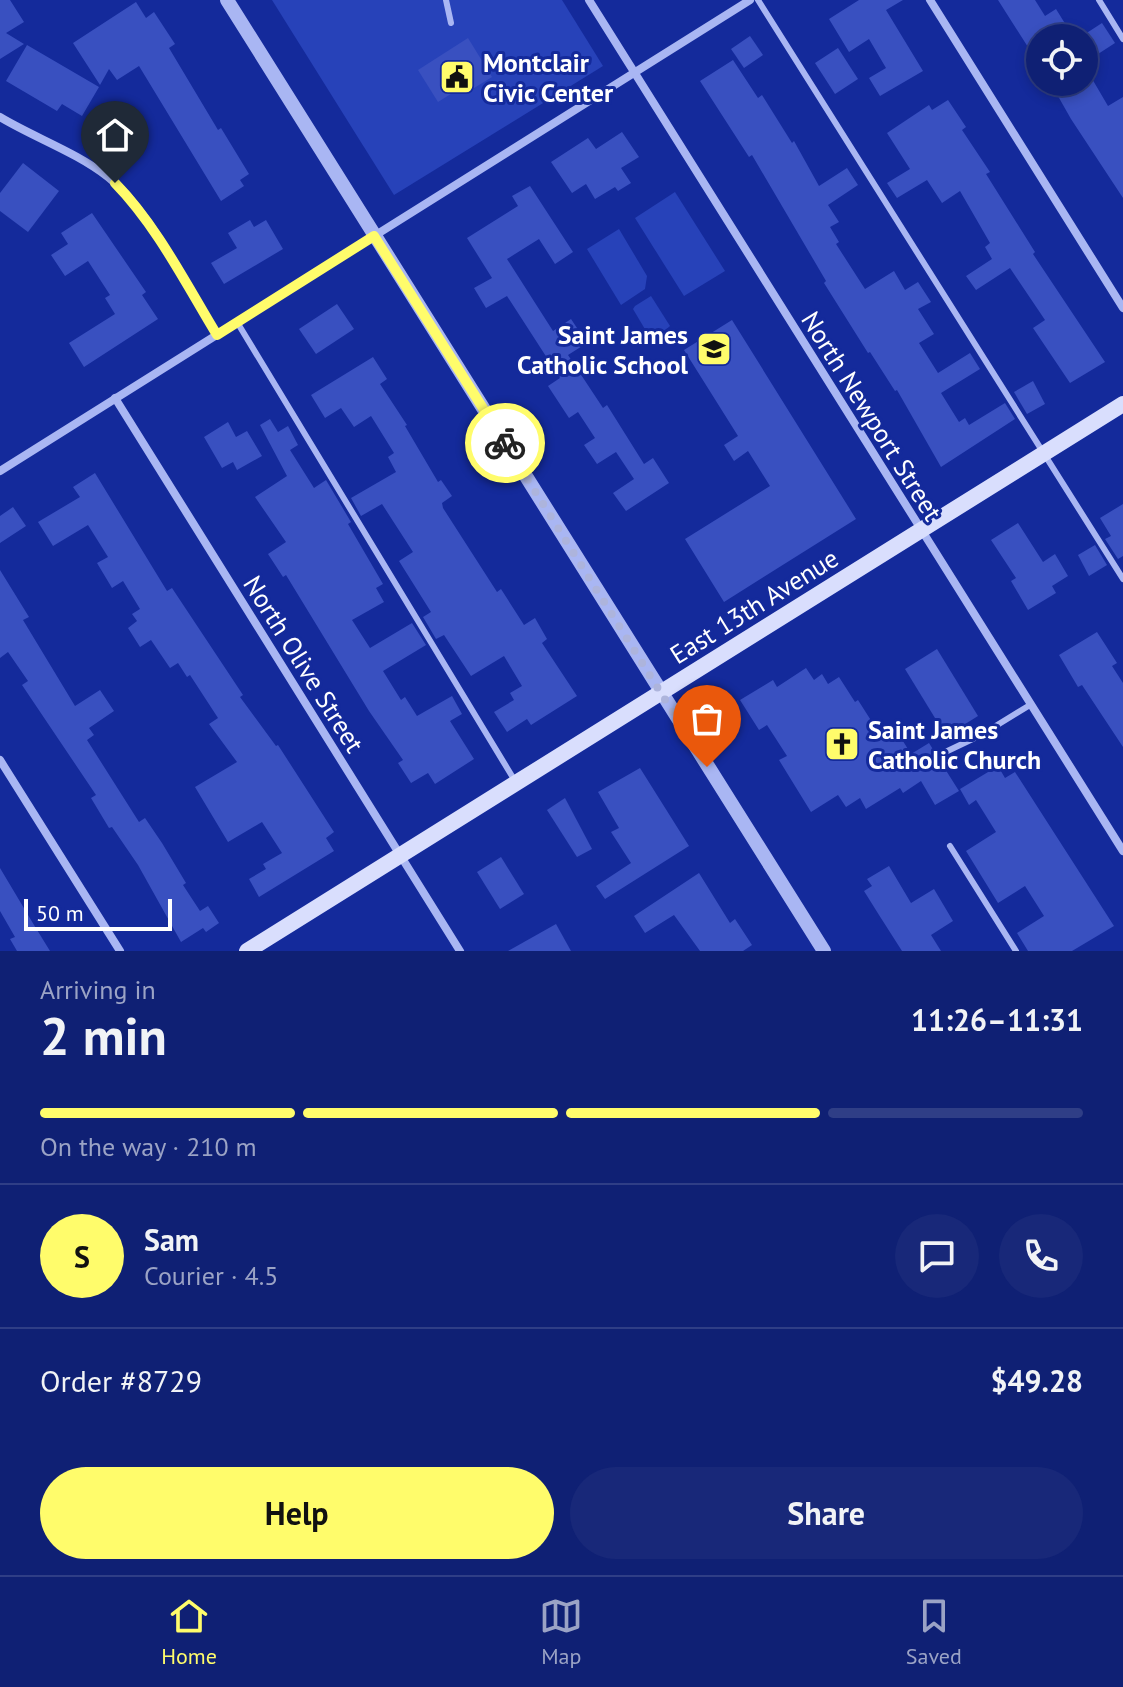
<!DOCTYPE html>
<meta charset="utf-8">
<style>
:root{--surface:#0f2074;--page:#182879;--text:#f1f3f6;--muted:#9ba3c5;--line:#2f3e86;--accent:#fffc6b}
body{margin:0;font-family:"PT Sans",sans-serif;background:var(--page);color:var(--text);height:100vh;display:flex;flex-direction:column;font-size:30px;white-space:nowrap}
*{box-sizing:border-box;margin:0}
p{font-size:26px;color:var(--muted)}
.icon{flex:none;width:44px;height:44px;fill:none;stroke:currentColor;stroke-width:2;stroke-linecap:round;stroke-linejoin:round}
.map{position:relative;height:951px;overflow:hidden}
.details{display:flex;flex-direction:column;background:var(--surface);flex:1}
.details>*{flex:none}
.tools{position:absolute;left:1026px;top:24px;display:grid;gap:16px}
.tools a{display:grid;place-items:center;width:72px;height:72px;border-radius:50%;background:var(--surface);box-shadow:0 4px 12px #0003,0 0 0 2px var(--line);font-size:40px}
.scale{position:absolute;left:24px;bottom:20px;width:148px;box-sizing:border-box;padding-left:8px;border:4px solid #fff;border-top:0;font-size:22px;line-height:28px;white-space:nowrap;color:#fff;-webkit-text-stroke:6px #142a9b;paint-order:stroke}
.pin{position:absolute;display:grid;place-items:center;width:68px;height:68px;color:#fff;margin:-82px -34px;border-radius:50% 50% 50% 0;rotate:-45deg;box-shadow:0 0 8px #0007}
.pin .icon{rotate:45deg}
.courier{position:absolute;display:grid;place-items:center;width:80px;height:80px;margin:-40px;border:6px solid #fffc6b;border-radius:50%;background:#fff;color:#222;box-shadow:0 2px 10px #0007}
.headline em{font-style:normal;font-weight:600}
.headline div{display:flex;flex-direction:column-reverse}
.headline{display:flex;align-items:center;justify-content:space-between;height:136px;padding:0 40px}
h1{font-size:52px;font-weight:600;line-height:60px}
.bar{display:grid;grid-template-columns:repeat(4,1fr);gap:12px 8px;align-content:center;height:96px;padding:0 40px}
.bar i{height:10px;border-radius:6px;background:var(--line)}
.bar .current{background:var(--accent)}
.bar p{grid-column:span 4}
.line{display:flex;align-items:center;gap:20px;padding:0 40px;border-top:2px solid var(--line)}
.line div{flex:1}
.round{display:grid;place-items:center;flex:none;width:84px;height:84px;border-radius:42px;background:var(--page)}
.button{display:flex;gap:16px;margin-top:auto;padding:16px 40px}
.button a{flex:1;height:92px;border-radius:48px;background:var(--accent);color:#111;font-size:32px;font-weight:600;line-height:92px;text-align:center}
.button a+a{background:var(--page);color:var(--text)}
.tab-bar{display:flex;justify-content:space-around;align-items:center;height:112px;border-top:2px solid var(--line);background:var(--surface);font-size:22px;color:var(--muted)}
.tab-bar a{display:grid;justify-items:center;gap:4px}
.tab-bar .current{color:var(--accent)}
.map>svg:first-child{display:block}
.green{fill:#2742b9}
.building{fill:#3950c0}
.lines{fill:none;stroke-linecap:round;stroke-linejoin:round}
.service{stroke:#a9b6f3;stroke-width:6}
.minor{stroke:#a9b6f3;stroke-width:8}
.tertiary{stroke:#a9b6f3;stroke-width:14}
.secondary{stroke:#d9defd;stroke-width:16}
.done{stroke:#adb4dc;stroke-width:8;stroke-dasharray:0 14.4}
.route{stroke:#fffc6b;stroke-width:10}
.labels{text-anchor:middle;dominant-baseline:central;stroke-width:6;stroke-linejoin:round;paint-order:stroke}
.poi-label{font-size:26px;font-weight:bold;fill:#fff;stroke:#142a9b;text-anchor:start}
.street-label{font-size:26px;fill:#fff;stroke:#142a9b}
</style>
<div class="map">
<svg width="1123" height="951" viewBox="0 0 1123 951">
<rect width="100%" height="100%" fill="#142a9b"/>
<g class="green">
<polygon points="272,0 562,0 603,66 394,195"/>
<polygon points="675,192 725,271 684,296 635,218"/>
<polygon points="619,229 647,276 645,289 621,305 587,249"/>
<polygon points="651,296 670,326 656,338 649,336 633,309 635,306"/>
</g>
<g class="building">
<polygon points="0,0 10,0 24,22 6,33 24,44 0,59"/>
<polygon points="859,0 903,0 886,10 923,71 880,96 869,78 886,68 869,39 849,52 829,19"/>
<polygon points="998,0 1035,0 1045,16 1056,9 1074,38 1040,38 1040,66"/>
<polygon points="136,2 146,18 154,12 175,44 169,48 218,130 221,128 249,174 240,180 244,186 221,201 139,66 117,80 109,69 100,85 73,43"/>
<polygon points="1102,23 1115,43 1095,56 1082,36"/>
<polygon points="750,36 763,55 744,68 731,49"/>
<polygon points="468,38 492,77 466,93 462,87 438,102 418,70"/>
<polygon points="27,45 99,87 82,116 62,104 57,111 6,81"/>
<polygon points="838,48 858,79 835,94 815,63"/>
<polygon points="733,60 758,98 762,95 792,143 794,141 819,186 847,168 858,185 828,205 839,222 830,227 839,242 836,244 865,289 894,271 905,290 918,282 931,302 918,309 934,334 919,343 938,373 970,353 980,369 941,393 959,422 965,418 969,425 1005,403 1015,419 941,467 897,390 895,391 870,352 868,353 824,283 826,281 752,155 749,157 700,81"/>
<polygon points="1091,77 1108,106 1123,97 1123,198 1071,119 1050,82 1084,82"/>
<polygon points="948,100 966,127 962,130 990,172 986,174 1035,252 1033,254 1105,362 1070,383 1033,328 1045,320 1010,268 976,290 966,276 992,259 985,247 990,243 960,191 942,203 927,180 897,198 887,183 910,169 887,133 929,105 932,110"/>
<polygon points="622,132 639,157 621,168 631,183 618,191 615,187 595,199 586,184 572,193 551,162 588,138 596,149"/>
<polygon points="23,163 59,191 28,232 0,211 0,193"/>
<polygon points="530,186 573,252 555,264 539,239 507,259 553,331 571,319 587,343 568,355 603,408 607,405 644,464 653,458 669,483 626,511 613,493 634,479 616,452 597,464 584,445 595,438 578,412 569,418 548,386 560,378 507,296 486,308 474,288 492,278 467,238 518,206 512,196"/>
<polygon points="92,213 146,292 142,295 158,319 84,367 69,343 115,314 105,298 110,295 88,261 65,276 51,255 68,244 61,233"/>
<polygon points="250,220 254,227 266,220 283,249 224,284 211,263 237,248 228,233"/>
<polygon points="337,304 354,329 316,354 299,329"/>
<polygon points="732,320 856,519 724,602 685,539 770,486 748,451 734,461 724,445 738,436 684,350"/>
<polygon points="373,357 387,379 380,384 407,425 405,426 438,482 441,480 452,496 442,503 443,508 497,592 501,589 524,625 535,618 547,639 542,643 577,696 531,725 527,719 507,732 494,712 514,700 510,693 522,686 504,656 471,676 444,635 436,639 423,617 431,612 399,561 413,552 382,504 361,516 351,498 396,472 388,457 394,453 371,416 354,427 341,408 325,418 311,395"/>
<polygon points="1033,381 1045,404 1027,414 1014,392"/>
<polygon points="270,419 278,432 288,426 298,445 290,450 314,488 326,480 351,522 348,524 383,584 376,588 384,602 352,620 370,648 412,623 426,645 383,671 401,700 405,697 417,716 452,696 462,714 450,721 474,759 435,784 428,773 411,783 398,763 403,760 369,711 286,575 283,577 268,554 286,542 255,497 287,476 260,425"/>
<polygon points="228,422 236,437 247,431 262,456 237,470 233,462 222,468 204,437"/>
<polygon points="95,473 167,591 172,588 243,695 240,697 276,746 278,745 334,832 326,838 334,851 259,897 249,879 266,869 263,864 282,853 262,822 228,842 195,787 237,762 209,724 218,718 190,675 187,677 178,663 170,668 151,640 140,647 128,628 137,621 132,614 140,609 123,581 112,588 97,563 108,557 88,525 53,546 38,522 80,497 73,487"/>
<polygon points="1123,504 1123,556 1118,559 1105,539 1111,536 1100,518"/>
<polygon points="13,507 26,526 0,543 0,516"/>
<polygon points="1018,523 1043,562 1055,554 1068,576 1052,586 1056,593 1028,610 1011,581 1016,578 991,540"/>
<polygon points="1095,545 1107,565 1089,576 1078,555"/>
<polygon points="0,570 29,617 23,620 75,706 100,690 114,711 89,728 94,735 87,740 139,822 145,818 162,843 186,883 183,885 200,911 208,906 219,923 206,932 203,928 181,942 138,865 112,827 109,828 91,798 96,795 22,685 28,681 8,652 0,658"/>
<polygon points="1097,632 1117,663 1112,666 1123,683 1123,747 1082,685 1078,687 1059,655"/>
<polygon points="937,649 978,716 946,736 905,669"/>
<polygon points="806,668 814,680 822,674 828,684 839,677 855,702 858,700 879,733 893,725 911,754 929,743 934,751 932,759 940,761 959,791 935,805 921,781 903,793 900,788 866,809 860,798 846,807 838,795 811,812 779,760 787,756 767,725 759,730 740,700 773,680 777,687"/>
<polygon points="998,766 1005,778 1015,772 1114,926 1072,951 1028,951 1017,933 1044,916 1025,886 998,903 966,851 996,832 976,800 969,805 960,789"/>
<polygon points="640,768 689,846 605,899 596,886 631,863 611,832 619,828 598,792"/>
<polygon points="565,798 592,849 577,857 547,810"/>
<polygon points="501,857 524,894 500,909 477,872"/>
<polygon points="889,866 911,903 934,889 953,921 931,935 941,951 902,951 879,915 864,891 872,886 867,879"/>
<polygon points="0,868 34,925 50,951 17,951 10,939 15,937 0,911"/>
<polygon points="699,873 730,923 735,919 752,945 743,951 700,951 674,915 645,933 634,916"/>
<polygon points="556,924 571,951 508,951"/>
</g>
<g class="lines">
<g class="service">
<polyline points="446,0 451,23"/>
<polyline points="758,0 1123,579"/>
<polyline points="1099,0 1123,39"/>
<polyline points="237,322 515,781"/>
<polyline points="937,756 981,735 1030,705"/>
<polyline points="950,846 1016,951"/>
</g>
<g class="minor">
<polyline points="589,0 1123,851"/>
<polyline points="930,0 1123,308"/>
<path d="M0,117c35,21 76,35 108,60 41,33 81,112 109,158"/>
<polyline points="115,398 460,951"/>
<polyline points="0,471 750,0"/>
<polyline points="0,760 120,951"/>
</g>
<polyline class="tertiary" points="227,0 824,951"/>
<polyline class="secondary" points="247,951 1123,404"/>
</g>
<g class="lines">
<polyline class="done" points="505,443 707,767"/>
<path class="route" d="M115,183c42,43 71,101 102,152l157,-99 131,207"/>
</g>
<defs>
<g id="civic-square" transform="scale(1.8)"><rect x="-9" y="-9" width="18" height="18" rx="4" fill="#fffc6b" stroke="#142a9b"/><path d="M-.6-6.5H3V-4.5H.6V-3L4-1V1h2V6H-6V1h2V-1L-.6-3ZM-1.2 2.5V6h2.4V2.5Z" fill="#111"/></g>
<g id="school-square" transform="scale(1.8)"><rect x="-9" y="-9" width="18" height="18" rx="4" fill="#fffc6b" stroke="#142a9b"/><path d="M0-5L7-2L0 1L-7-2ZM-4 1L0 2.5L4 1V4Q0 6-4 4Z" fill="#111"/></g>
<g id="church-square" transform="scale(1.8)"><rect x="-9" y="-9" width="18" height="18" rx="4" fill="#fffc6b" stroke="#142a9b"/><path d="M-1.2-6h2.4v3.5h3.3v2.4h-3.3V6h-2.4V-.1h-3.3v-2.4h3.3Z" fill="#111"/></g>
</defs>
<g fill-rule="evenodd">
<use href="#civic-square" x="457" y="77"/>
<use href="#school-square" x="714" y="349"/>
<use href="#church-square" x="842" y="744"/>
</g>
<g class="labels">
<g class="poi-label">
<text x="483" y="62">Montclair<tspan x="483" dy="30">Civic Center</tspan></text>
<text x="688" y="334" text-anchor="end">Saint James<tspan x="688" dy="30">Catholic School</tspan></text>
<text x="868" y="729">Saint James<tspan x="868" dy="30">Catholic Church</tspan></text>
</g>
<g class="street-label">
<text transform="translate(872 416) rotate(58)">North Newport Street</text>
<text transform="translate(754 606) rotate(-32)">East 13th Avenue</text>
<text transform="translate(304 664) rotate(58)">North Olive Street</text>
</g>
</g>
</svg>
<div class="tools">
<a><svg class="icon" aria-label="locate" viewBox="0 0 24 24"><circle cx="12" cy="12" r="6"/><path d="M12 2v4M12 18v4M2 12h4M18 12h4"/></svg></a>
</div>
<div class="scale">50 m</div>
<div class="pin" style="left:707px;top:767px;background:#ea580c"><svg class="icon" aria-label="bag" viewBox="0 0 24 24"><path d="M5 8h14l-1 12H6zM9 8a3 3 0 0 1 6 0"/></svg></div>
<div class="pin" style="left:115px;top:183px;background:#1f2937"><svg class="icon" aria-label="home" viewBox="0 0 24 24"><path d="M3 11l9-7 9 7M6 9v11h12V9"/></svg></div>
<div class="courier" style="left:505px;top:443px"><svg class="icon" aria-label="bike" viewBox="0 0 24 24"><circle cx="6" cy="16" r="4"/><circle cx="18" cy="16" r="4"/><path d="M6 16l4-8h5l3 8M10 8l3 8H6M13 5h3"/></svg></div>
</div>
<section class="details">
<div class="headline"><div><h1>2 min</h1><p>Arriving in</p></div><em>11:26–11:31</em></div>
<div class="bar"><i class="current"></i><i class="current"></i><i class="current"></i><i></i><p>On the way · 210 m</p></div>
<div class="line" style="height:144px"><b class="round" style="background:var(--accent);color:#111">S</b><div><b>Sam</b><p>Courier · 4.5</p></div><a class="round"><svg class="icon" aria-label="chat" viewBox="0 0 24 24"><path d="M4 5h16v11H9l-5 4z"/></svg></a><a class="round"><svg class="icon" aria-label="phone" viewBox="0 0 24 24"><path d="M5 4h4l2 5-3 2q2 4 5 5l2-3 5 2v4C11 20 4 13 5 4z"/></svg></a></div>
<div class="line" style="height:104px"><div>Order #8729</div><b>$49.28</b></div>
<div class="button"><a>Help</a><a>Share</a></div>
</section>
<nav class="tab-bar">
<a class="current"><svg class="icon" aria-label="home" viewBox="0 0 24 24"><path d="M3 11l9-7 9 7M6 9v11h12V9"/></svg>Home</a>
<a><svg class="icon" aria-label="map" viewBox="0 0 24 24"><path d="M3 6l6-2 6 2 6-2v14l-6 2-6-2-6 2zM9 4v14M15 6v14"/></svg>Map</a>
<a><svg class="icon" aria-label="saved" viewBox="0 0 24 24"><path d="M7 4h10v16l-5-4-5 4z"/></svg>Saved</a>
</nav>
